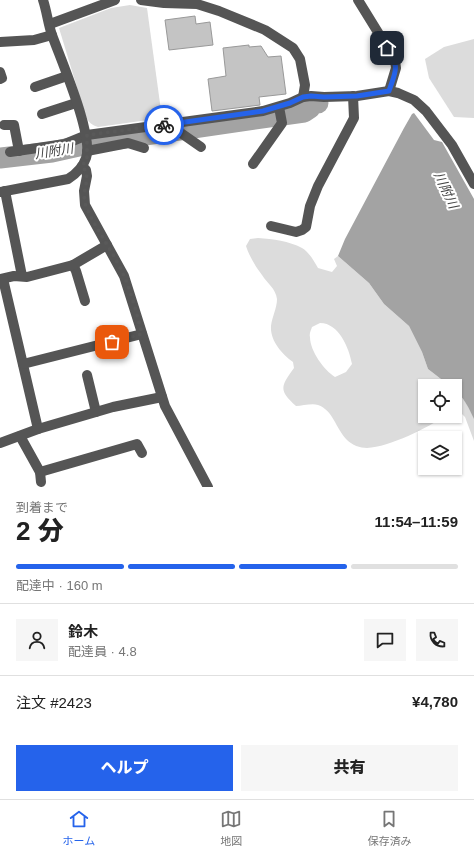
<!DOCTYPE html>
<html lang="ja">
<meta charset="utf-8">
<style>
:root{--surface:#fff;--page:#f6f6f6;--text:#222;--muted:#767676;--line:#e0e0e0;--accent:#2563eb}
body{margin:0;font-family:Helvetica,"Noto Sans JP",sans-serif;background:var(--page);color:var(--text);height:100vh;display:flex;flex-direction:column;font-size:15px;white-space:nowrap}
*{box-sizing:border-box;margin:0}
p{font-size:13px;color:var(--muted)}
.icon{flex:none;width:22px;height:22px;fill:none;stroke:currentColor;stroke-width:2;stroke-linecap:round;stroke-linejoin:round}
.map{position:relative;height:487px;overflow:hidden}
.panel{display:flex;flex-direction:column;background:var(--surface);flex:1}
.panel>*{flex:none}
.tools{position:absolute;left:418px;top:379px;display:grid;gap:8px}
.tools a{display:grid;place-items:center;width:44px;height:44px;border-radius:0px;background:var(--surface);box-shadow:0 1px 3px #0004;font-size:20px}
.pin{position:absolute;display:grid;place-items:center;width:34px;height:34px;color:#fff;margin:-17px;border-radius:8px;box-shadow:0 2px 6px #0006}
.courier{position:absolute;display:grid;place-items:center;width:40px;height:40px;margin:-20px;border:3px solid #2563eb;border-radius:50%;background:#fff;color:#222;box-shadow:0 1px 5px #0007}
.overview em{font-style:normal;font-weight:800}
.overview div{display:flex;flex-direction:column-reverse}
.overview{display:flex;align-items:center;justify-content:space-between;height:68px;padding:0 16px}
h1{font-size:26px;font-weight:800;line-height:30px}
.bar{display:grid;grid-template-columns:repeat(4,1fr);gap:6px 4px;align-content:center;height:48px;padding:0 16px}
.bar i{height:5px;border-radius:3px;background:var(--line)}
.bar .active{background:var(--accent)}
.bar p{grid-column:span 4}
.line{display:flex;align-items:center;gap:10px;padding:0 16px;border-top:1px solid var(--line)}
.line div{flex:1}
.round{display:grid;place-items:center;flex:none;width:42px;height:42px;border-radius:0px;background:var(--page)}
.button{display:flex;gap:8px;margin-top:auto;padding:8px 16px}
.button a{flex:1;height:46px;border-radius:0px;background:var(--accent);color:#fff;font-size:16px;font-weight:800;line-height:46px;text-align:center}
.button a+a{background:var(--page);color:var(--text)}
.tabs{display:flex;justify-content:space-around;align-items:center;height:56px;border-top:1px solid var(--line);background:var(--surface);font-size:11px;color:var(--muted)}
.tabs a{display:grid;justify-items:center;gap:2px}
.tabs .active{color:var(--accent)}
.map>svg:first-child{display:block}
.green{fill:#dcdcdc;fill-rule:evenodd}
.water{fill:#a3a3a3}
.lines{fill:none;stroke-linecap:round;stroke-linejoin:round}
.river{stroke:#a3a3a3;stroke-width:21}
.building{fill:#c4c4c4;stroke:#999}
.minor{stroke:#555;stroke-width:10}
.done{stroke:#595959;stroke-width:4;stroke-dasharray:0 7.2}
.route{stroke:#2563eb;stroke-width:5}
.labels{text-anchor:middle;dominant-baseline:central;stroke-width:4;stroke-linejoin:round;paint-order:stroke}
.water-label{font-size:13px;font-style:italic;fill:#444;stroke:#fff}
</style>
<div class="map">
<svg width="474" height="487" viewBox="0 0 474 487">
<rect width="100%" height="100%" fill="#fff"/>
<g class="green">
<path d="M130,5l17,3 15,110 -64,9c-6,-2 -9,-4 -12,-10l-27,-89 52,-20z"/>
<polygon points="474,39 474,118 454,117 429,78 425,59 444,47"/>
<path d="M258,238c15,1 31,3 44,10 7,4 12,13 16,20l14,4 5,-6 -3,-7 4,-3 31,27 15,21 25,22 13,26 6,17 22,17h-25v30h21c-20,12 -56,31 -79,32 -7,0 -15,-3 -20,-8 -11,-11 -14,-30 -29,-35 -6,-2 -16,1 -22,1 -18,-16 -15,-20 -2,-38l-1,-6c-11,-8 -23,-21 -22,-36 1,-9 6,-18 6,-27 -1,-10 -10,-16 -15,-24 -6,-8 -13,-19 -16,-29l4,-7zM320,323c19,0 29,25 32,41l-6,8 -11,5c-11,-7 -25,-26 -25,-40 -1,-3 1,-7 2,-10z"/>
<path d="M455,390c8,7 15,18 19,28 0,6 0,16 0,23l-9,-24 -5,-5h-5z"/>
</g>
<path class="water" d="M414,113l20,27 8,2 32,57v220c-5,-11 -10,-21 -19,-29v-4h-5l-22,-17 -6,-17 -13,-26 -25,-22 -15,-21 -31,-27 7,-17 59,-111 8,-14z"/>
<g class="lines">
<polyline class="river" points="0,158 52,152 97,142 304,112 310,108 313,103 318,103"/>
</g>
<g class="building">
<polygon points="195,16 196,24 210,22 213,45 169,50 165,20"/>
<polygon points="249,45 249,47 261,46 268,57 281,56 286,94 259,97 260,105 212,111 208,79 226,76 223,48"/>
</g>
<g class="lines">
<g class="minor">
<polyline points="141,0 164,3 197,4 219,11 265,30 293,48 300,59 305,85 303,97"/>
<polyline points="358,0 395,60 396,68 389,91"/>
<polyline points="50,24 115,0"/>
<polyline points="0,42 34,40 52,35"/>
<polyline points="0,72 2,78 0,79"/>
<polyline points="35,87 67,76"/>
<polyline points="42,114 76,103"/>
<polyline points="168,124 201,147"/>
<polyline points="4,125 14,125 19,151"/>
<polyline points="87,151 128,143 144,148"/>
<polyline points="10,152 65,144 87,135 263,111 290,103 303,97 311,96 324,97 357,96 389,91 398,93 414,100 426,111 452,145 474,184"/>
<polyline points="253,164 282,123 279,107"/>
<polyline points="82,166 86,170 87,176 84,191 85,205 124,276 165,406 208,487"/>
<polyline points="5,191 22,276"/>
<path d="M0,192l68,-13c8,-5 15,-12 18,-21 8,-22 -25,-98 -34,-123 -4,-11 -5,-23 -9,-35"/>
<polyline points="271,226 296,232 302,230 306,227 310,206 318,186 354,118 353,96"/>
<polyline points="73,265 76,271 85,301"/>
<polyline points="0,279 14,276 27,277 73,265 107,245"/>
<polyline points="3,279 38,429"/>
<polyline points="23,364 142,334"/>
<polyline points="87,375 96,412"/>
<polyline points="20,436 40,472 41,482"/>
<polyline points="0,443 38,429 113,407 162,397"/>
<polyline points="40,472 137,444 142,453"/>
</g>
</g>
<g class="lines">
<path class="done" d="M112,342l30,-8c-5,-19 -10,-40 -18,-58 -10,-24 -28,-45 -38,-70 -6,-15 7,-28 -4,-40l5,-8v-23l77,-10"/>
<path class="route" d="M164,125l99,-14 27,-8 13,-6 8,-1 13,1 33,-1 32,-5c7,-21 11,-24 -2,-43"/>
</g>
<g class="labels">
<g class="water-label">
<text transform="translate(54 151) rotate(-9)">川附川</text>
<text transform="translate(446 190) rotate(65)">川附川</text>
</g>
</g>
</svg>
<div class="tools">
<a><svg class="icon" aria-label="locate" viewBox="0 0 24 24"><circle cx="12" cy="12" r="6"/><path d="M12 2v4M12 18v4M2 12h4M18 12h4"/></svg></a>
<a><svg class="icon" aria-label="layers" viewBox="0 0 24 24"><path d="M12 4l9 5-9 5-9-5zM3 14l9 5 9-5"/></svg></a>
</div>
<div class="pin" style="left:112px;top:342px;background:#ea580c"><svg class="icon" aria-label="bag" viewBox="0 0 24 24"><path d="M5 8h14l-1 12H6zM9 8a3 3 0 0 1 6 0"/></svg></div>
<div class="pin" style="left:387px;top:48px;background:#1f2937"><svg class="icon" aria-label="home" viewBox="0 0 24 24"><path d="M3 11l9-7 9 7M6 9v11h12V9"/></svg></div>
<div class="courier" style="left:164px;top:125px"><svg class="icon" aria-label="bike" viewBox="0 0 24 24"><circle cx="6" cy="16" r="4"/><circle cx="18" cy="16" r="4"/><path d="M6 16l4-8h5l3 8M10 8l3 8H6M13 5h3"/></svg></div>
</div>
<section class="panel">
<div class="overview"><div><h1>2 分</h1><p>到着まで</p></div><em>11:54–11:59</em></div>
<div class="bar"><i class="active"></i><i class="active"></i><i class="active"></i><i></i><p>配達中 · 160 m</p></div>
<div class="line" style="height:72px"><a class="round"><svg class="icon" aria-label="person" viewBox="0 0 24 24"><circle cx="12" cy="8" r="4"/><path d="M4 21q1-7 8-7t8 7"/></svg></a><div><b>鈴木</b><p>配達員 · 4.8</p></div><a class="round"><svg class="icon" aria-label="chat" viewBox="0 0 24 24"><path d="M4 5h16v11H9l-5 4z"/></svg></a><a class="round"><svg class="icon" aria-label="phone" viewBox="0 0 24 24"><path d="M5 4h4l2 5-3 2q2 4 5 5l2-3 5 2v4C11 20 4 13 5 4z"/></svg></a></div>
<div class="line" style="height:52px"><div>注文 #2423</div><b>¥4,780</b></div>
<div class="button"><a>ヘルプ</a><a>共有</a></div>
</section>
<nav class="tabs">
<a class="active"><svg class="icon" aria-label="home" viewBox="0 0 24 24"><path d="M3 11l9-7 9 7M6 9v11h12V9"/></svg>ホーム</a>
<a><svg class="icon" aria-label="map" viewBox="0 0 24 24"><path d="M3 6l6-2 6 2 6-2v14l-6 2-6-2-6 2zM9 4v14M15 6v14"/></svg>地図</a>
<a><svg class="icon" aria-label="saved" viewBox="0 0 24 24"><path d="M7 4h10v16l-5-4-5 4z"/></svg>保存済み</a>
</nav>
